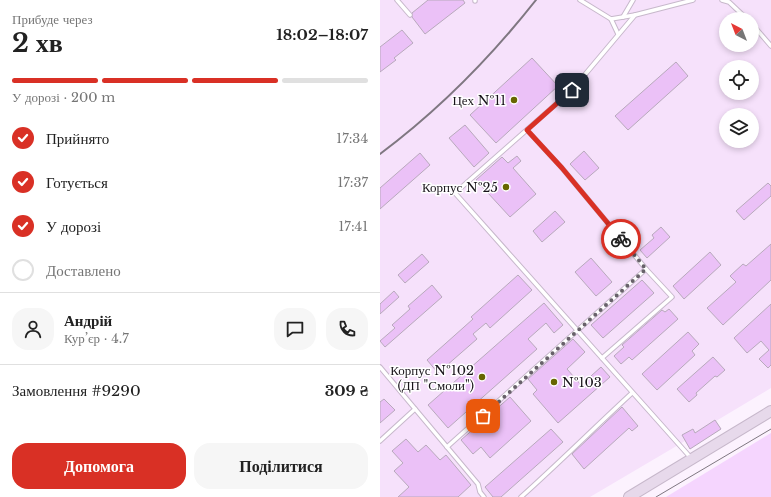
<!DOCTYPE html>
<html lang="uk">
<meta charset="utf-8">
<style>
:root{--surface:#fff;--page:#f6f6f6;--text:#222;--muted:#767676;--line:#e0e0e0;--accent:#d93025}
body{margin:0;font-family:"Libre Baskerville",serif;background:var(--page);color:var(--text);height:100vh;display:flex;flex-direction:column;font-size:15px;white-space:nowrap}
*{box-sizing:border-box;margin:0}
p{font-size:13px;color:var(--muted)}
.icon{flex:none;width:22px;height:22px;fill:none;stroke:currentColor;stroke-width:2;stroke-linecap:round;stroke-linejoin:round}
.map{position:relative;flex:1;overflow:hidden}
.details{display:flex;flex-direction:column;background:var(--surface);width:380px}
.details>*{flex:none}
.needle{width:26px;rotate:318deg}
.tools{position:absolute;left:339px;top:12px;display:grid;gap:8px}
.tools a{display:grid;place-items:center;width:40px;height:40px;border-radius:50%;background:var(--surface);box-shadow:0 2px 6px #0003;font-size:20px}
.pin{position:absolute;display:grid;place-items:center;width:34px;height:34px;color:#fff;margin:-17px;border-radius:8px;box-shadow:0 2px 6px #0006}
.courier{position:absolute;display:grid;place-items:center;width:40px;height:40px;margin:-20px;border:3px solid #d93025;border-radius:50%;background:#fff;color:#222;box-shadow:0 1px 5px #0007}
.head em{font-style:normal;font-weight:700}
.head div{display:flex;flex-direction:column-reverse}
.head{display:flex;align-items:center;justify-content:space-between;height:68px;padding:0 12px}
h1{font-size:26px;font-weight:700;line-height:30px}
.bar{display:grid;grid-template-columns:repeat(4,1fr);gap:6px 4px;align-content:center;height:48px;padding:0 12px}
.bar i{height:5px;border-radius:3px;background:var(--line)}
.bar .on{background:var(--accent)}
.bar p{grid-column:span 4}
.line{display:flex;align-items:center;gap:10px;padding:0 12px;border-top:1px solid var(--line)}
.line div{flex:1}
.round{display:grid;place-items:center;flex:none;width:42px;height:42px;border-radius:16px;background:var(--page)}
ol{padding:0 12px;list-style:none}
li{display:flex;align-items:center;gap:12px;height:44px}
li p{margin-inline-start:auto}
li .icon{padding:4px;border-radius:50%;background:var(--accent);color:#fff;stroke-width:4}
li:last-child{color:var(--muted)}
li i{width:22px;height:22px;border:2px solid var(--line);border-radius:50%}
.action{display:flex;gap:8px;margin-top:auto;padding:8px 12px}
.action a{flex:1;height:46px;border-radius:16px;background:var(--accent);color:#fff;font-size:16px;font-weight:700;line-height:46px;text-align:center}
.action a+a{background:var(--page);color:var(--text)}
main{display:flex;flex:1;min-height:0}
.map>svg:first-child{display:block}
.built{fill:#f6e1fb;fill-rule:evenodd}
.green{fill:#f5d5fe}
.building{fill:#ebc1f7;stroke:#b8a9bc}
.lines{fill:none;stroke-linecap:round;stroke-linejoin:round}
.lane-casing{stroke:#c7b8cb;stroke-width:5.5}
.secondary-casing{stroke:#c7b8cb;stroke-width:12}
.lane{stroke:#fff;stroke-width:3.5}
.secondary{stroke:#e7d9eb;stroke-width:10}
.tram{stroke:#7f7781;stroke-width:1}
.rail{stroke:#7f7781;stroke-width:2}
.done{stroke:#68616a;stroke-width:4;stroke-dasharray:0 7.2}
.route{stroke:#d93025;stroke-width:5}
.poi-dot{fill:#676600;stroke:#fff;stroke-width:1.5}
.labels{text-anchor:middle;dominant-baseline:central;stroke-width:3;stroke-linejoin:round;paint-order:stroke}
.poi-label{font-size:13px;fill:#18131a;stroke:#fff;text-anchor:end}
</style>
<main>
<section class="details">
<div class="head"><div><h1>2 хв</h1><p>Прибуде через</p></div><em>18:02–18:07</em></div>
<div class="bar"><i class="on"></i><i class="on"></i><i class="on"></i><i></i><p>У дорозі · 200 m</p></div>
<ol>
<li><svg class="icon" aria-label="check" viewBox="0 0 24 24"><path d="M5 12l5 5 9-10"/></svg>Прийнято<p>17:34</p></li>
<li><svg class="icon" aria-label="check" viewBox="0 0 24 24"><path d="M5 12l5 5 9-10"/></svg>Готується<p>17:37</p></li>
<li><svg class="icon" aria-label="check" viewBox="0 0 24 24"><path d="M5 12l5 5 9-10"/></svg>У дорозі<p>17:41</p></li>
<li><i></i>Доставлено</li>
</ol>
<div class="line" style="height:72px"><a class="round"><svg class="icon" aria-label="person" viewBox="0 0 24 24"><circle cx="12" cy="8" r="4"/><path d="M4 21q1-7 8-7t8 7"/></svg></a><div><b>Андрій</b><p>Кур’єр · 4.7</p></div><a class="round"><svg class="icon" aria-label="chat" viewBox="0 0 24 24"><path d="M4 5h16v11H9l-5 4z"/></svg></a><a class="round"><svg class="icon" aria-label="phone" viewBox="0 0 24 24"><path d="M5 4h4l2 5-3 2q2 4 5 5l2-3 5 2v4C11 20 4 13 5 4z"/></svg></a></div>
<div class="line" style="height:52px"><div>Замовлення #9290</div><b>309 ₴</b></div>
<div class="action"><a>Допомога</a><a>Поділитися</a></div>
</section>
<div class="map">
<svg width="391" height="497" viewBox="0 0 391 497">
<rect width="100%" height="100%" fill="#fcf2fe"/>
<path class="built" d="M0,0h391v388l-55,33 5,8 -31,20 -5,-8 -95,56h-210zM346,19h26v26h-26zM346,67h26v26h-26zM346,115h26v26h-26z"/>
<polygon class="green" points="391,433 391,497 286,497"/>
<g class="building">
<polygon points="48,0 83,0 85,3 45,34 32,17 32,13"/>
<polygon points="22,30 33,43 14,58 16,60 0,72 0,47"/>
<polygon points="152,58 178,86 116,143 90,115"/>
<polygon points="296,62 308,76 248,130 235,116"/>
<polygon points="85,125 109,153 94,167 69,138"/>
<polygon points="204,151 219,168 205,180 190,164"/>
<polygon points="40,153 50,165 0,209 0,188"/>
<polygon points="137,156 141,161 133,168 156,194 130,217 96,180 122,157 128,163"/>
<polygon points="388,183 391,186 391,196 364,220 356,211"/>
<polygon points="175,211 185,222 162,242 153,231"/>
<polygon points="281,227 290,237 267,258 260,250 274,238 272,235"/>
<polygon points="391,244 391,280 343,325 327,308 356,282 350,276 363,264 366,266"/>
<polygon points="330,252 341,265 304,299 293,286"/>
<polygon points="42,254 49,262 25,283 18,275"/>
<polygon points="211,258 232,282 216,296 195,272"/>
<polygon points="138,275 152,290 110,328 106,323 93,334 97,339 58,373 47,360 93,319 91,317"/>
<polygon points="262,280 274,293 223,338 211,325"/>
<polygon points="52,285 62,297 5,347 0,341 15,328 12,325 30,309 28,306"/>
<polygon points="14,291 19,297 0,314 0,304"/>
<polygon points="164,303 183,325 174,333 166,323 148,339 157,349 68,428 48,405"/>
<polygon points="391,304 391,365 388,368 379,359 389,350 381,341 367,353 354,338"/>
<polygon points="289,309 298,319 252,360 249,357 241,364 234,356 244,347 242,345 282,310 285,312"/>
<polygon points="308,332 319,344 312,351 315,355 277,390 262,374"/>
<polygon points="193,339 205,352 187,369 201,385 221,367 230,377 178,423 153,394 157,390 148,379"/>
<polygon points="333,357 345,370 337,377 335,376 316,393 317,395 309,402 297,389"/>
<polygon points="130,397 151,421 110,458 101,447 93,454 81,440"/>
<polygon points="4,399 15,410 0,423 0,402"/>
<polygon points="242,407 258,426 252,431 249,428 204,469 192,454"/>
<polygon points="335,420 341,429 310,449 302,435 313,429 315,433"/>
<polygon points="171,429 183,442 121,497 113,497 105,487"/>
<polygon points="26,439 38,452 46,445 60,460 66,455 91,485 78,497 18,497 29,487 14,471 23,463 12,451"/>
</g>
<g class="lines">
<g class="lane-casing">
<g id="lane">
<polyline points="17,0 30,15"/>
<polyline points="95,0 95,1"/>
<polyline points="200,0 231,19 255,15"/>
<polyline points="342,0 349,2 367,19"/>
<polyline points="243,17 253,0"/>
<polyline points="231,19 238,34"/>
<polyline points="372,24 391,46"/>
<polyline points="222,358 292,297 266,269"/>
<polyline points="0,367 98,484 100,492 104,497"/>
<polyline points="0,441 35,409"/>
<polyline points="67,447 266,269 182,168 147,130"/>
<polyline points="311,458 75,193 192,90 255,15 313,0"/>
<path d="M141,497c38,-34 74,-70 111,-104"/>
</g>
</g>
<g class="secondary-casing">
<polyline id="secondary" points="249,497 391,411"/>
</g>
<use href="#lane" class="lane"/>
<use href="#secondary" class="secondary"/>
<polyline class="tram" points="276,497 391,429"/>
<path class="rail" d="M0,154c59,-44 111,-97 156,-154"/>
</g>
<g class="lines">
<polyline class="done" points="103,416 266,269 241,239"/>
<polyline class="route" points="192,90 147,130 182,168 241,239"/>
</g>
<g class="poi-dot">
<circle cx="134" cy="100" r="4"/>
<circle cx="126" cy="187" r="4"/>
<circle cx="102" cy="377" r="4"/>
<circle cx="174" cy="382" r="4"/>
</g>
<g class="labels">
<g class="poi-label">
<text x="126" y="100">Цех №11</text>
<text x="118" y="187">Корпус №25</text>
<text x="94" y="370">Корпус №102<tspan x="94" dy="15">(ДП "Смоли")</tspan></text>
<text x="182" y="382" text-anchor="start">№103</text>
</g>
</g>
</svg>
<div class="tools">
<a><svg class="needle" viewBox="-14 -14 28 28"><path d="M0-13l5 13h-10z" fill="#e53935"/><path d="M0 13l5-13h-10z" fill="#767676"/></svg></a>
<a><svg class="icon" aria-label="locate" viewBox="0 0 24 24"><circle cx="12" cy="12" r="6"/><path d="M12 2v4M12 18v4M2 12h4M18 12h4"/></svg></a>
<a><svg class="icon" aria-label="layers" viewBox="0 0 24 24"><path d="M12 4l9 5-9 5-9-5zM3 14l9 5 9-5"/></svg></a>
</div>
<div class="pin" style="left:103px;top:416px;background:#ea580c"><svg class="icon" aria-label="bag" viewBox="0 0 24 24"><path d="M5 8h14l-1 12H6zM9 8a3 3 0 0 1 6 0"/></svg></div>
<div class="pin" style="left:192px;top:90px;background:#1f2937"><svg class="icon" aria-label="home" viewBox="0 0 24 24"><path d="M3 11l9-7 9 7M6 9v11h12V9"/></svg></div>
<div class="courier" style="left:241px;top:239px"><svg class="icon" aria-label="bike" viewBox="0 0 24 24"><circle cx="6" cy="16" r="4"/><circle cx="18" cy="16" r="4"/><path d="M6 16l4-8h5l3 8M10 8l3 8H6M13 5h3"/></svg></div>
</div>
</main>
